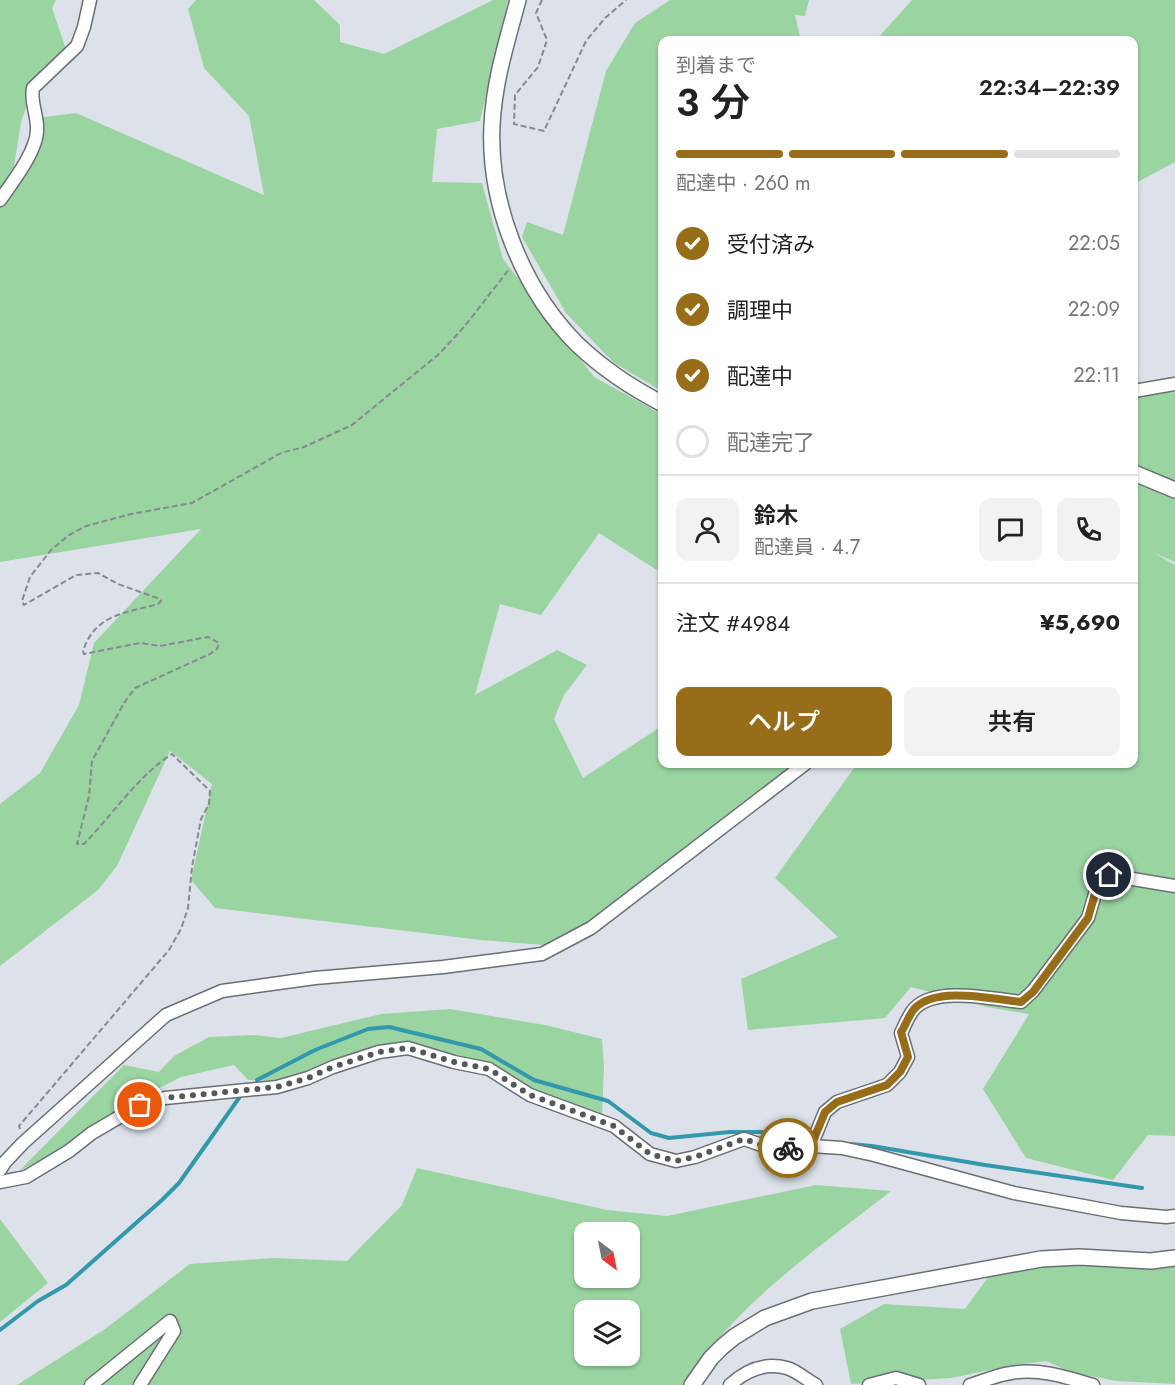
<!DOCTYPE html>
<html lang="ja">
<meta charset="utf-8">
<style>
:root{--surface:#fff;--page:#f2f2f2;--text:#222;--muted:#767676;--line:#e0e0e0;--accent:#976d19}
body{margin:0;font-family:Jost,"Noto Sans JP",sans-serif;background:var(--page);color:var(--text);height:100vh;display:flex;flex-direction:column;font-size:22px;white-space:nowrap}
*{box-sizing:border-box;margin:0}
p{font-size:20px;color:var(--muted)}
.icon{flex:none;width:33px;height:33px;fill:none;stroke:currentColor;stroke-width:2;stroke-linecap:round;stroke-linejoin:round}
.map{position:relative;flex:1;overflow:hidden}
.details{position:absolute;left:658px;top:36px;width:480px;height:732px;display:flex;flex-direction:column;background:var(--surface);border-radius:12px;box-shadow:0 2px 4px #0004}
.details>*{flex:none}
.needle{width:39px;rotate:148deg}
.controls{position:absolute;left:574px;top:1222px;display:grid;gap:12px}
.controls a{display:grid;place-items:center;width:66px;height:66px;border-radius:12px;background:var(--surface);box-shadow:0 2px 4px #0004;font-size:30px}
.pin{position:absolute;display:grid;place-items:center;width:51px;height:51px;color:#fff;margin:-26px;border:3px solid #fff;border-radius:50%;box-shadow:0 2px 6px #0007}
.courier{position:absolute;display:grid;place-items:center;width:60px;height:60px;margin:-30px;border:4px solid #976d19;border-radius:50%;background:#fff;color:#222;box-shadow:0 2px 8px #0007}
.head em{font-style:normal;font-weight:600}
.head div{display:flex;flex-direction:column-reverse}
.head{display:flex;align-items:center;justify-content:space-between;height:102px;padding:0 18px}
h1{font-size:39px;font-weight:600;line-height:45px}
.bar{display:grid;grid-template-columns:repeat(4,1fr);gap:9px 6px;align-content:center;height:72px;padding:0 18px}
.bar i{height:8px;border-radius:4px;background:var(--line)}
.bar .current{background:var(--accent)}
.bar p{grid-column:span 4}
.line{display:flex;align-items:center;gap:15px;padding:0 18px;border-top:2px solid var(--line)}
.line div{flex:1}
.round{display:grid;place-items:center;flex:none;width:63px;height:63px;border-radius:12px;background:var(--page)}
ol{padding:0 18px;list-style:none}
li{display:flex;align-items:center;gap:18px;height:66px}
li p{margin-inline-start:auto}
li .icon{padding:6px;border-radius:50%;background:var(--accent);color:#fff;stroke-width:4}
li:last-child{color:var(--muted)}
li i{width:33px;height:33px;border:3px solid var(--line);border-radius:50%}
.button{display:flex;gap:12px;margin-top:auto;padding:12px 18px}
.button a{flex:1;height:69px;border-radius:12px;background:var(--accent);color:#fff;font-size:24px;font-weight:600;line-height:69px;text-align:center}
.button a+a{background:var(--page);color:var(--text)}
.map>svg:first-child{display:block}
.green{fill:#9ad5a1;fill-rule:evenodd}
.lines{fill:none;stroke-linecap:round;stroke-linejoin:round}
.stream{stroke:#3398ab;stroke-width:4}
.minor-casing{stroke:#6a6f75;stroke-width:15}
.tertiary-casing{stroke:#6a6f75;stroke-width:18}
.path{stroke:#868a90;stroke-width:2;stroke-dasharray:6 3;stroke-linecap:butt}
.minor{stroke:#fff;stroke-width:12}
.tertiary{stroke:#fff;stroke-width:15}
.done{stroke:#54575c;stroke-width:6;stroke-dasharray:0 10.8}
.route{stroke:#976d19;stroke-width:8}
</style>
<div class="map">
<svg width="1175" height="1385" viewBox="0 0 1175 1385">
<rect width="100%" height="100%" fill="#dde2ea"/>
<g class="green">
<polygon points="0,0 56,0 52,8 68,55 33,88 21,122 12,180 37,118 76,113 264,195 249,116 204,68 188,9 196,0 314,0 340,25 340,42 384,54 493,0 508,0 480,121 437,129 432,182 482,183 503,259 594,377 663,415 663,574 599,533 541,615 500,604 475,695 557,650 587,665 564,695 554,719 583,778 657,729 663,728 663,764 806,764 700,854 557,946 481,940 215,908 191,880 212,784 170,751 117,866 98,890 0,966 0,804 40,773 79,705 94,643 201,529 0,562"/>
<polygon points="670,0 809,0 805,16 795,15 801,40 663,40 663,392 613,362 566,313 522,237 527,222 563,235 606,71 635,23"/>
<polygon points="912,0 1175,0 1175,162 1134,184 1134,40 876,40"/>
<polygon points="1134,388 1175,392 1175,562 1154,553 1175,565 1175,1136 1148,1135 1113,1180 1026,1158 983,1089 1029,1014 987,1007 911,987 885,1018 748,1030 741,979 838,937 775,878 857,764 1134,764 1134,544 1136,543 1134,542"/>
<polygon points="450,1009 545,1025 602,1039 604,1067 602,1114 545,1101 498,1071 458,1055 404,1044 295,1082 248,1080 234,1065 181,1077 120,1108 50,1155 19,1171 124,1065 159,1072 174,1056 209,1037 254,1035 281,1038 381,1014"/>
<path d="M417,1168l190,42 60,6 149,-31 75,6c-74,58 -156,113 -207,194h-667l88,-56 85,-65 84,-6 73,3 55,-56zM585,1233h45v45h-45zM585,1311h45v45h-45z"/>
<polygon points="0,1219 48,1283 0,1322"/>
<polygon points="1175,1257 1175,1384 1116,1381 1070,1372 1046,1361 1008,1366 952,1378 851,1384 840,1329 884,1304 965,1309 996,1266"/>
</g>
<g class="lines">
<g class="stream">
<polyline points="257,1080 315,1050 368,1029 389,1027 481,1049 534,1080 608,1101 651,1133 669,1138 730,1132 762,1132 771,1138 809,1141"/>
<polyline points="850,1144 872,1146 985,1165 1142,1188"/>
<polyline points="0,1330 38,1301 66,1285 162,1200 179,1183 239,1098"/>
</g>
<g class="minor-casing">
<g id="minor">
<path d="M0,200c12,-17 37,-49 37,-70 1,-14 -7,-28 -4,-42l44,-42 7,-19 6,-27"/>
<polyline points="1134,391 1175,384"/>
<path d="M811,1146l14,-34 12,-10 50,-17 13,-13 8,-15 -7,-24c4,-8 8,-19 14,-25 22,-22 77,-9 106,-6l12,-11 55,-73 9,-31 12,-12 66,11"/>
<polyline points="0,1170 5,1162 23,1143 166,1015 222,991 315,978 443,967 542,954 591,928 805,764"/>
<polyline points="0,1182 26,1177 69,1151 92,1133 140,1105 165,1098 277,1087 308,1078 333,1067 379,1052 408,1048 454,1062 489,1069 530,1095 614,1126 650,1154 676,1161 695,1157 744,1139 773,1149 811,1146 842,1148 874,1155 1014,1193 1121,1213 1166,1217 1175,1216"/>
<polyline points="91,1385 170,1321 174,1331 140,1385"/>
<path d="M730,1385c16,-15 34,-23 57,-17 10,3 20,12 29,17"/>
<polyline points="869,1385 896,1378 919,1385"/>
<path d="M970,1385c13,-4 27,-10 41,-12 28,-5 55,4 82,12"/>
</g>
</g>
<g class="tertiary-casing">
<g id="tertiary">
<path d="M518,0c-11,41 -24,82 -26,125 -4,77 30,164 85,219 25,24 55,44 86,60"/>
<polyline points="1134,473 1175,490"/>
<polyline points="692,1385 711,1358 722,1347 734,1337 765,1318 812,1301 1041,1259 1079,1257 1151,1261 1175,1258"/>
</g>
</g>
<g class="path">
<polyline points="542,0 536,13 547,40 538,67 515,95 514,124 544,131 586,41 605,18 626,0"/>
<path d="M20,1129l-1,-3 150,-176 12,-21 7,-21 4,-41 9,-48 8,-15 1,-13 -38,-37c-34,22 -60,61 -88,90h-7l12,-48 3,-35 32,-58 11,-15 75,-34 7,-5 2,-6 -11,-6 -48,9 -20,-3 -56,11 -1,-3c12,-37 43,-38 75,-47l3,-3 -1,-2 -42,-15 -20,-11 -22,2 -52,30 -2,-4 8,-24 21,-27 18,-15 17,-9 45,-12 61,-11 89,-50 23,-6 48,-22 87,-71 25,-27 46,-59"/>
</g>
<use href="#minor" class="minor"/>
<use href="#tertiary" class="tertiary"/>
</g>
<g class="lines">
<polyline class="done" points="140,1105 165,1098 277,1087 308,1078 333,1067 379,1052 408,1048 454,1062 489,1069 530,1095 614,1126 650,1154 676,1161 695,1157 744,1139 773,1149 788,1148"/>
<path class="route" d="M788,1148l23,-2 14,-34 12,-10 50,-17 13,-13 8,-15 -7,-25c5,-7 8,-18 14,-24 22,-22 77,-9 106,-6l12,-10 55,-74 9,-31 12,-12"/>
</g>
</svg>
<div class="controls">
<a><svg class="needle" viewBox="-14 -14 28 28"><path d="M0-13l5 13h-10z" fill="#e53935"/><path d="M0 13l5-13h-10z" fill="#767676"/></svg></a>
<a><svg class="icon" aria-label="layers" viewBox="0 0 24 24"><path d="M12 4l9 5-9 5-9-5zM3 14l9 5 9-5"/></svg></a>
</div>
<div class="pin" style="left:140px;top:1105px;background:#ea580c"><svg class="icon" aria-label="bag" viewBox="0 0 24 24"><path d="M5 8h14l-1 12H6zM9 8a3 3 0 0 1 6 0"/></svg></div>
<div class="pin" style="left:1109px;top:875px;background:#1f2937"><svg class="icon" aria-label="home" viewBox="0 0 24 24"><path d="M3 11l9-7 9 7M6 9v11h12V9"/></svg></div>
<div class="courier" style="left:788px;top:1148px"><svg class="icon" aria-label="bike" viewBox="0 0 24 24"><circle cx="6" cy="16" r="4"/><circle cx="18" cy="16" r="4"/><path d="M6 16l4-8h5l3 8M10 8l3 8H6M13 5h3"/></svg></div>
<section class="details">
<div class="head"><div><h1>3 分</h1><p>到着まで</p></div><em>22:34–22:39</em></div>
<div class="bar"><i class="current"></i><i class="current"></i><i class="current"></i><i></i><p>配達中 · 260 m</p></div>
<ol>
<li><svg class="icon" aria-label="check" viewBox="0 0 24 24"><path d="M5 12l5 5 9-10"/></svg>受付済み<p>22:05</p></li>
<li><svg class="icon" aria-label="check" viewBox="0 0 24 24"><path d="M5 12l5 5 9-10"/></svg>調理中<p>22:09</p></li>
<li><svg class="icon" aria-label="check" viewBox="0 0 24 24"><path d="M5 12l5 5 9-10"/></svg>配達中<p>22:11</p></li>
<li><i></i>配達完了</li>
</ol>
<div class="line" style="height:108px"><a class="round"><svg class="icon" aria-label="person" viewBox="0 0 24 24"><circle cx="12" cy="8" r="4"/><path d="M4 21q1-7 8-7t8 7"/></svg></a><div><b>鈴木</b><p>配達員 · 4.7</p></div><a class="round"><svg class="icon" aria-label="chat" viewBox="0 0 24 24"><path d="M4 5h16v11H9l-5 4z"/></svg></a><a class="round"><svg class="icon" aria-label="phone" viewBox="0 0 24 24"><path d="M5 4h4l2 5-3 2q2 4 5 5l2-3 5 2v4C11 20 4 13 5 4z"/></svg></a></div>
<div class="line" style="height:78px"><div>注文 #4984</div><b>¥5,690</b></div>
<div class="button"><a>ヘルプ</a><a>共有</a></div>
</section>
</div>
